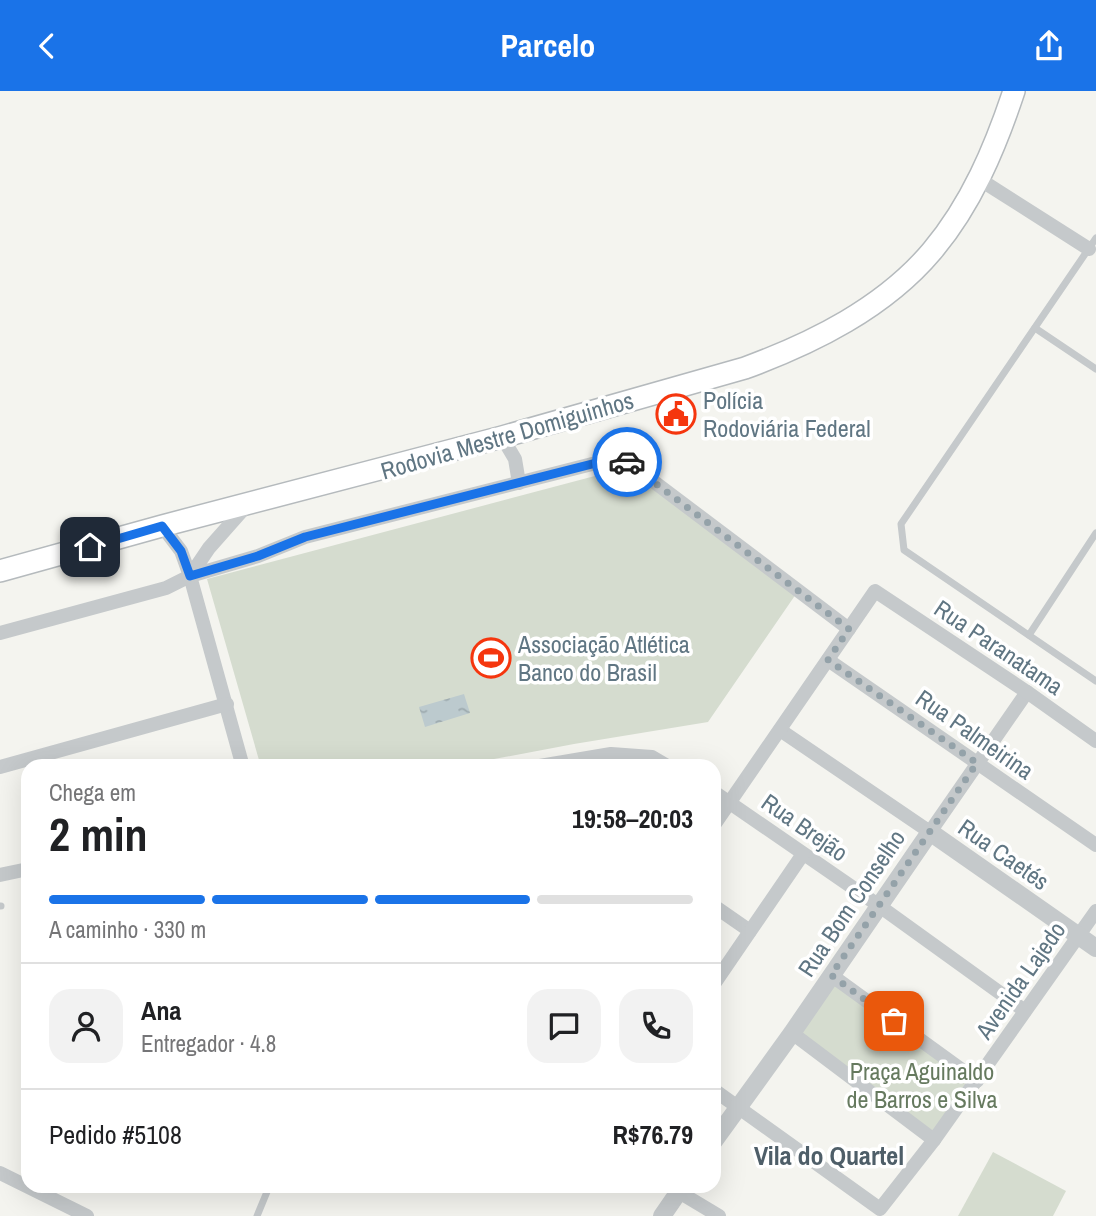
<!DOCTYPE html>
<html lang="pt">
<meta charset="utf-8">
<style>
:root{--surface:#fff;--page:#f2f2f2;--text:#202124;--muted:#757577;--line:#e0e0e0;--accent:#1a73e8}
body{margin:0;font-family:"Archivo Narrow",sans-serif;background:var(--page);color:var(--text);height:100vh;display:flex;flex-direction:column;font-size:26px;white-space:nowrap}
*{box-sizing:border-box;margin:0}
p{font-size:23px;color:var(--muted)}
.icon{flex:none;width:38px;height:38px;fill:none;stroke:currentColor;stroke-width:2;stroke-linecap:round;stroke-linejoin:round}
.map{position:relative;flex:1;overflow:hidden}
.side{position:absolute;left:21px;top:668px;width:700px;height:434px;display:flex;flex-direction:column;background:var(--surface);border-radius:21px;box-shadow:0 7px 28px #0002}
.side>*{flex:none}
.pin{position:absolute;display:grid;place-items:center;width:60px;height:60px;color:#fff;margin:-30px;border-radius:14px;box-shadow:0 4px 10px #0006}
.courier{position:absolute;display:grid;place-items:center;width:70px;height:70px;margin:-35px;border:5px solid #1a73e8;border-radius:50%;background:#fff;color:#222;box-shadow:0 2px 9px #0007}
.headline em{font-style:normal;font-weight:700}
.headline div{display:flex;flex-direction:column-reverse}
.headline{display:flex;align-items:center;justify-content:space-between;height:119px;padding:0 28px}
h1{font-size:46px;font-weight:700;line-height:52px}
.bar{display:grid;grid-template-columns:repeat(4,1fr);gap:10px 7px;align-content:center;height:84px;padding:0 28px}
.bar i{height:9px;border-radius:5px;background:var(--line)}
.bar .on{background:var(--accent)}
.bar p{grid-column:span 4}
.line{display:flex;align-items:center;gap:18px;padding:0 28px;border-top:2px solid var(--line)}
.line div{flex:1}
.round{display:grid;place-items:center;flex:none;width:74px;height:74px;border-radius:21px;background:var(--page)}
header{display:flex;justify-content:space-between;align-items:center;height:91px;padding:0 28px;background:var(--accent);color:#fff;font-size:32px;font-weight:700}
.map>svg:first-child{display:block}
.park{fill:#d5dccf}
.water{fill:url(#water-ripples)}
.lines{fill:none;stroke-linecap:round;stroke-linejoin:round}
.primary-casing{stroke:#b5babd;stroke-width:24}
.service{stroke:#c5c9cb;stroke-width:7}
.minor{stroke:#c5c9cb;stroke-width:14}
.tertiary{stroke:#c5c9cb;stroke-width:18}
.primary{stroke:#fff;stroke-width:21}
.done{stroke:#94a2a9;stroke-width:7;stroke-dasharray:0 12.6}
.route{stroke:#1a73e8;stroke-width:9}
.labels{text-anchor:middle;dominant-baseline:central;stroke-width:7;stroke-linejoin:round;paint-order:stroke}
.poi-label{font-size:24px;fill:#607683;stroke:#fff;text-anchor:start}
.street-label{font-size:24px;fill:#607683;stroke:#fff}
.park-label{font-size:24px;fill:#667a5f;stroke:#fff}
.neighbourhood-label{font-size:26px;font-weight:bold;fill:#4e5e68;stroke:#fff}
</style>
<header><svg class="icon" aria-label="back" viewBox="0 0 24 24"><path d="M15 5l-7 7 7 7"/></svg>Parcelo<svg class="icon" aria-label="share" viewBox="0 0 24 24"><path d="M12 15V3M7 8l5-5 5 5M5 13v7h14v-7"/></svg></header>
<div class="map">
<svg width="1096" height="1125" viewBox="0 0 1096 1125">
<defs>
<pattern id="water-ripples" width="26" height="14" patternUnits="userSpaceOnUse" patternTransform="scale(1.75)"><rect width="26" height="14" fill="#bccace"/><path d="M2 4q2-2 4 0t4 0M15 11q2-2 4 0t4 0" fill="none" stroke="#9ca9ad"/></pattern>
</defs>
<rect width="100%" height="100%" fill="#f4f4ef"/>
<g class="park">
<polygon points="625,377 796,503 708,631 574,653 457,675 261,676 207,488"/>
<polygon points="832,890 969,990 934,1041 798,940"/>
<polygon points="993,1061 1066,1100 1053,1125 958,1125"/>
</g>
<polygon class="water" points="464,603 470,622 425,636 419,616"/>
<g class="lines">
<g class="primary-casing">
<path id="primary" d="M0,480l162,-45 340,-89 243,-69c68,-25 139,-60 187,-117 39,-46 63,-103 82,-160"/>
</g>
<g class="service">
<polyline points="1096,147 901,433 904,459 1096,590"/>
<polyline points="1035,237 1096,278"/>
<polyline points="1029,544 1096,442"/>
<polyline points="0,815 1,815"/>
<polyline points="257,1125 269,1096"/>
</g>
<g class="minor">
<polyline points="979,88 1089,158"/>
<polyline points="502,346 515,368 519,392"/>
<polyline points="162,435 181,460 190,485 243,676"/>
<polyline points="190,485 209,457 247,414"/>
<polyline points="0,542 166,497 190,485 258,465 305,446 600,371 621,369 637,378 849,538"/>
<polyline points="828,569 1096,754"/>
<polyline points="780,639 930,741 1027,601"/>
<polyline points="0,676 227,613"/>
<polyline points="534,676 611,663 652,666 669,676"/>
<polyline points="714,701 878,814 1025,920"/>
<polyline points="714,734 875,500 1027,601 1096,650"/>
<polyline points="0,784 28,778"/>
<polyline points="714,815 750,840"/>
<polyline points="831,884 977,990"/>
<polyline points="714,893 803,763"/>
<polyline points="792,942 934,1049"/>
<polyline points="714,999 880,1118 934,1049 1096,820"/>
<polyline points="0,1082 87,1125"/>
<polyline points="679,1101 719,1125"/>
</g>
<g class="tertiary">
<polyline points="714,1050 792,942 930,741 1096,857"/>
<polyline points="662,1125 682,1096"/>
</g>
<use href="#primary" class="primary"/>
</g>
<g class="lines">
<polyline class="done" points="627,371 849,538 828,569 977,672 831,884 894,930"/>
<polyline class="route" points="90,456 162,435 181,460 190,485 258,465 305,446 600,371 621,369 627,371"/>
</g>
<defs>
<g id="civic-ring" transform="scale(2.0125)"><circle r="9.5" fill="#fff" stroke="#f5360e" stroke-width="1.5"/><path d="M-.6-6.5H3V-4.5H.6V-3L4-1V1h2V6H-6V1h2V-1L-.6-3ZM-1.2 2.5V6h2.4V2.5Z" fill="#f5360e"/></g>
<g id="stadium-ring" transform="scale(2.0125)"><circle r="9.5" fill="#fff" stroke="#f5360e" stroke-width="1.5"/><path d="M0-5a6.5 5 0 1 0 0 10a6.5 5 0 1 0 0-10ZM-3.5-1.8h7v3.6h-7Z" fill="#f5360e"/></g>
</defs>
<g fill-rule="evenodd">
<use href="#civic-ring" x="676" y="323"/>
<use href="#stadium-ring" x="491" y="567"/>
</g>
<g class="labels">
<g class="poi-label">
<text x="703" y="309">Polícia<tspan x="703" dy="28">Rodoviária Federal</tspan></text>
<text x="518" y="553">Associação Atlética<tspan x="518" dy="28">Banco do Brasil</tspan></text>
</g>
<g class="street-label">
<text transform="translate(507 344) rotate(-16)">Rodovia Mestre Domiguinhos</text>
<text transform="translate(999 556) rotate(34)">Rua Paranatama</text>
<text transform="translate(975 643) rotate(35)">Rua Palmeirina</text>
<text transform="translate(805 736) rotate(35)">Rua Brejão</text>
<text transform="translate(1004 763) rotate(35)">Rua Caetés</text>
<text transform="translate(851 812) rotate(-56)">Rua Bom Conselho</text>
<text transform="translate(1020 889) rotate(-55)">Avenida Lajedo</text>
</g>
<g class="park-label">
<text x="922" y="980">Praça Aguinaldo<tspan x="922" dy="28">de Barros e Silva</tspan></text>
</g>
<g class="neighbourhood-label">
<text x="829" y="1064">Vila do Quartel</text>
</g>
</g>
</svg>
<div class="pin" style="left:894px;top:930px;background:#ea580c"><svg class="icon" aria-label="bag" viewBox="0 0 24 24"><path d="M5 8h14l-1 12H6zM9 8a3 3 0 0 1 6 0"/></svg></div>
<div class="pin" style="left:90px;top:456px;background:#1f2937"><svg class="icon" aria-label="home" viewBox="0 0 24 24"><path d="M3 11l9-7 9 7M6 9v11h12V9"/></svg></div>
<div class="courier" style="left:627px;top:371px"><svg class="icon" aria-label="car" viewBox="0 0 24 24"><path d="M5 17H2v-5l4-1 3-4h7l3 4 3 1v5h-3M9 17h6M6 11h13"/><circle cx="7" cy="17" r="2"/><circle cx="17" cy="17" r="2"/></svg></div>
<section class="side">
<div class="headline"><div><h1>2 min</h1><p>Chega em</p></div><em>19:58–20:03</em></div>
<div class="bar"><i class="on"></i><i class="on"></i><i class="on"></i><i></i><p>A caminho · 330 m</p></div>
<div class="line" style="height:126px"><a class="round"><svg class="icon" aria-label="person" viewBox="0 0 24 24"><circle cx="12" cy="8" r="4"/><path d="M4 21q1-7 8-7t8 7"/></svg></a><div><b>Ana</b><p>Entregador · 4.8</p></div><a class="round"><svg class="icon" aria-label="chat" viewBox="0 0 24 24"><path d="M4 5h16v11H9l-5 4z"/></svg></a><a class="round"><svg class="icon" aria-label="phone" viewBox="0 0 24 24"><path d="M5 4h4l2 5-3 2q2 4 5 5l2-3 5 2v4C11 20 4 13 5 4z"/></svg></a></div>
<div class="line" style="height:91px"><div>Pedido #5108</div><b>R$76.79</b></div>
</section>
</div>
